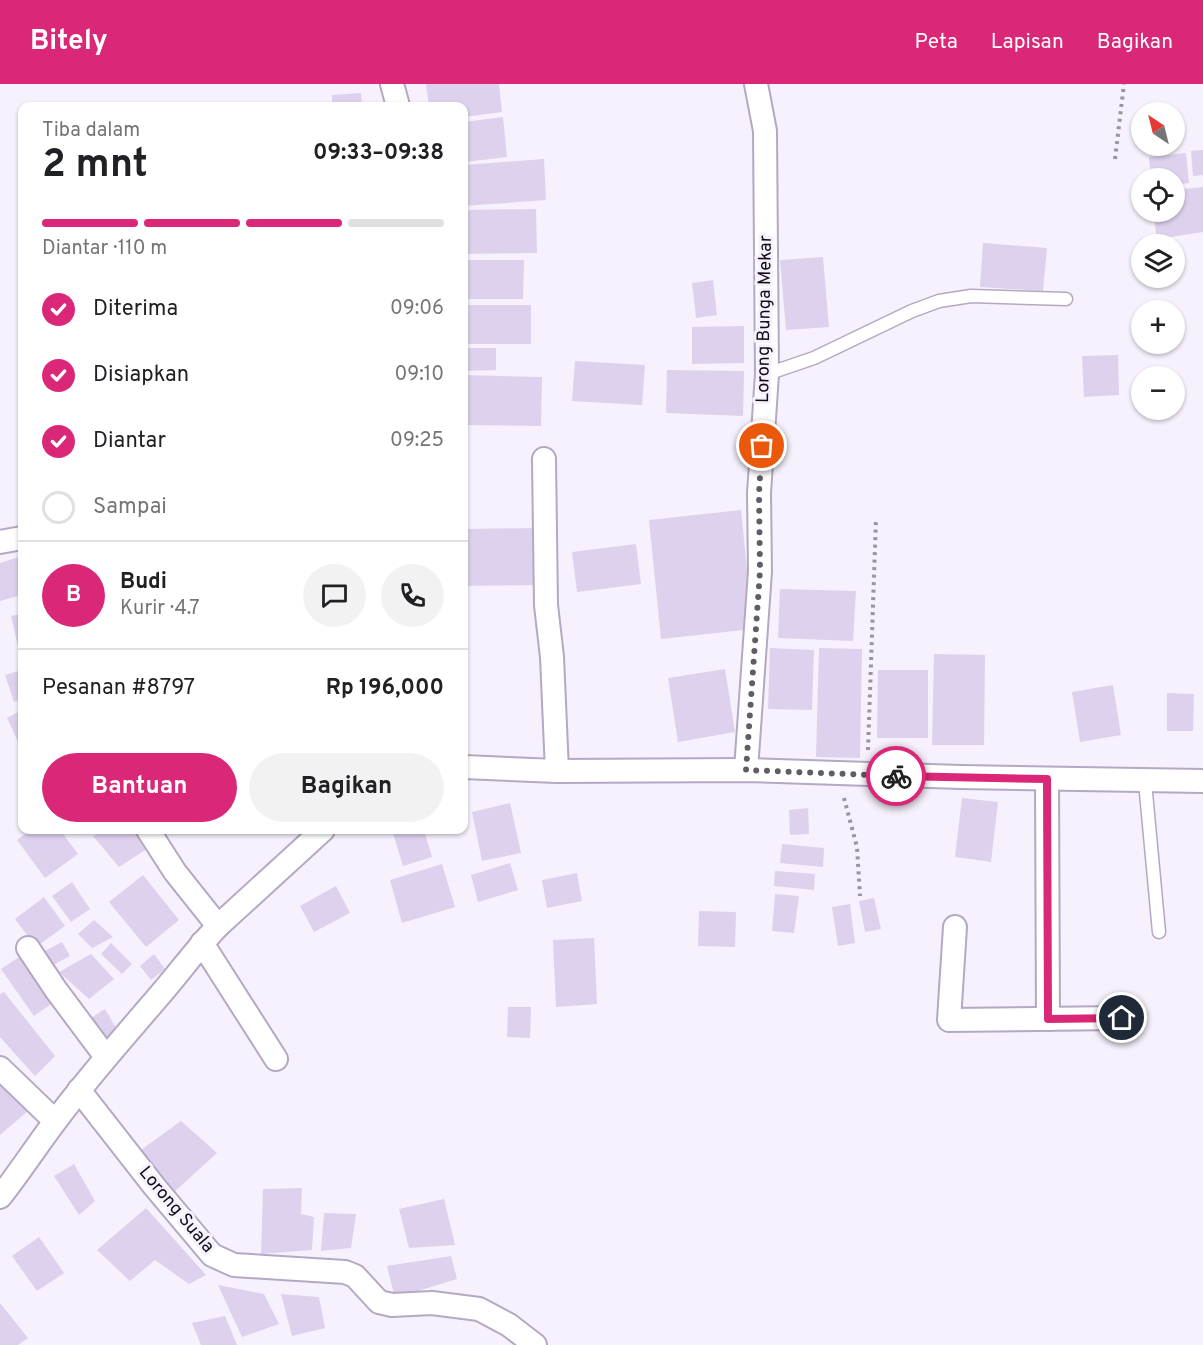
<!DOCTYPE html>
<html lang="id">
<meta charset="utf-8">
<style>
:root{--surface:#fff;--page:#f2f2f2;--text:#202124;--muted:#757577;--line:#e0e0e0;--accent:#db2777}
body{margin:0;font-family:Overpass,sans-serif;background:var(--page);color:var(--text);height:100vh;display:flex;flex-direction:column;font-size:22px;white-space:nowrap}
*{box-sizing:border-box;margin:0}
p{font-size:20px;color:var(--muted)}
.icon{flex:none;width:33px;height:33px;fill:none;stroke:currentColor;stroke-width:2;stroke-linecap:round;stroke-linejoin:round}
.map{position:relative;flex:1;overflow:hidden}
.drawer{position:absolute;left:18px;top:18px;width:450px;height:732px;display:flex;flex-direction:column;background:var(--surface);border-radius:12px;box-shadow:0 2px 4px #0004}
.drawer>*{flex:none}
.needle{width:39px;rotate:325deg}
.controls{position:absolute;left:1131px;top:18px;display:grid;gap:12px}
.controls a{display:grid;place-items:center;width:54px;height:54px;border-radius:50%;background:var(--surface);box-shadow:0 2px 4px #0004;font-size:30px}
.pin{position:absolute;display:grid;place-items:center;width:51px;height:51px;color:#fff;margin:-26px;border:3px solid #fff;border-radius:50%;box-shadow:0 2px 6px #0007}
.courier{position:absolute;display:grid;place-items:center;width:60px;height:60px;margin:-30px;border:4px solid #db2777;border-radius:50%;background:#fff;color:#222;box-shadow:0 2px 8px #0007}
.overview em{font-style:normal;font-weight:700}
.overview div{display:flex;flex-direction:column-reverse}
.overview{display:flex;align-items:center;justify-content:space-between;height:102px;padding:0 24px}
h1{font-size:39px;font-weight:700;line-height:45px}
.bar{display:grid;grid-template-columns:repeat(4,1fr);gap:9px 6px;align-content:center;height:72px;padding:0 24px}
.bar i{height:8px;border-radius:4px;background:var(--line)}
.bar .on{background:var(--accent)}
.bar p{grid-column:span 4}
.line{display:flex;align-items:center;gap:15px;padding:0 24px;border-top:2px solid var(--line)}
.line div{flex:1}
.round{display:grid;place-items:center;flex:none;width:63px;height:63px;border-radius:32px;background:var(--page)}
ol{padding:0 24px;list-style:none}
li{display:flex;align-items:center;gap:18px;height:66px}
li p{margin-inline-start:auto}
li .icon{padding:6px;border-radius:50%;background:var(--accent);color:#fff;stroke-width:4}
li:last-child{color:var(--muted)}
li i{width:33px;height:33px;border:3px solid var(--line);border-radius:50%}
.action{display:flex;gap:12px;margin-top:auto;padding:12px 24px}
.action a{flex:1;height:69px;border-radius:36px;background:var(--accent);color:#fff;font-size:24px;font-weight:700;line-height:69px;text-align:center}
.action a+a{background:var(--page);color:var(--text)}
header{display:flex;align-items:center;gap:36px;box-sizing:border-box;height:84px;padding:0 30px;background:var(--accent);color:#fff}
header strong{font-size:28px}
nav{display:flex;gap:33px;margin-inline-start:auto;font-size:21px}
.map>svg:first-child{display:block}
.building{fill:#ded1ee}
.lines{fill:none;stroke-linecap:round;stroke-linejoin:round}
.service-casing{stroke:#b5a8c4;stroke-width:15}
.minor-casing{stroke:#b5a8c4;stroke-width:26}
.path{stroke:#99949e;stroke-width:4;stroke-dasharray:3 4.5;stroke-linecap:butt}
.service{stroke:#fff;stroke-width:12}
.minor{stroke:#fff;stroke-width:22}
.done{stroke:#615c66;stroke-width:6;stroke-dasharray:0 10.8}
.route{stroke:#db2777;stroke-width:8}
.labels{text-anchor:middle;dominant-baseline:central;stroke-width:6;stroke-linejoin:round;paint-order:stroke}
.street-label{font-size:18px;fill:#110c16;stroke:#f6f1fc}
</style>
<header>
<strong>Bitely</strong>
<nav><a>Peta</a><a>Lapisan</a><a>Bagikan</a></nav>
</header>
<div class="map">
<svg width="1203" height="1261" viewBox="0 0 1203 1261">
<rect width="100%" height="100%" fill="#f6f1fc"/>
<g class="building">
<polygon points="426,0 499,0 502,28 464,33 464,22 429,22"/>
<polygon points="361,9 362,22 332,22 332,11"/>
<polygon points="503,33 507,73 464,78 464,38"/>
<polygon points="1203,66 1203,91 1193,92 1191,67"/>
<polygon points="1186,69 1189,99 1174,101 1174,94 1151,94 1149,73"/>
<polygon points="544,75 546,116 464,122 464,81"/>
<polygon points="1203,103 1203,148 1157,155 1153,128 1174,128 1174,106"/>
<polygon points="536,125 537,169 464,170 464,126"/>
<polygon points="983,159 1047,164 1043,207 980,203"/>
<polygon points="823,173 829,243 786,246 780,176"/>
<polygon points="464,176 524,176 523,215 464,215"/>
<polygon points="713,196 717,231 696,234 692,199"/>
<rect x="464" y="221" width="67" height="39"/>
<polygon points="744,242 744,279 692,280 692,243"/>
<polygon points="464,264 496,264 496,286 464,287"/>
<polygon points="1118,271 1119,311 1084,313 1082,272"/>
<polygon points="575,277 645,281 642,321 572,317"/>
<polygon points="667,286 744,287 743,332 666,329"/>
<polygon points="464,291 542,293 541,342 464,341"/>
<polygon points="741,426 753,545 661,555 649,436"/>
<polygon points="537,444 537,501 464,502 464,445"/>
<polygon points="636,460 641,500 577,508 572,468"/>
<polygon points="22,472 22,511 0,517 0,479"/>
<polygon points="780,505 856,507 853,557 778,554"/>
<polygon points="22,530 22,579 11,532"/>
<polygon points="770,564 814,566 812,626 768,625"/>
<polygon points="819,564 862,565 860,674 816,673"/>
<polygon points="934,570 985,571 984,661 932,661"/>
<polygon points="725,585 735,648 678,658 668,594"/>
<polygon points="22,586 22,615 14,618 5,591"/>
<polygon points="878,586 928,586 928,654 877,654"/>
<polygon points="1113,601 1121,651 1080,658 1072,608"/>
<polygon points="1167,609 1194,610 1193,647 1167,647"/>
<polygon points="22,626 22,666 7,634"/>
<polygon points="962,714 998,718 991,778 955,773"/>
<polygon points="510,719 521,769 482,777 472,728"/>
<polygon points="808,724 809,750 790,751 789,726"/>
<polygon points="31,746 60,746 78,770 45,794 17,756"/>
<polygon points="107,746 135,746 150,763 119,783 93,752"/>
<polygon points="403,746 424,746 432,773 403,782 393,749"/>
<polygon points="782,760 824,764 823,783 780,779"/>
<polygon points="510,779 518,806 478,818 471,791"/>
<polygon points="442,780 455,823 402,839 390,796"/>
<polygon points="775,787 815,790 814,806 774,802"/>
<polygon points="577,789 582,817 547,824 542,796"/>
<polygon points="143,791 179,836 146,863 109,818"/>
<polygon points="72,798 90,825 71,838 52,812"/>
<polygon points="336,802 350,829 314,848 300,822"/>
<polygon points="775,810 799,812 794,849 772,847"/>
<polygon points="44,813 65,842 36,863 15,835"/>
<polygon points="874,814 881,845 865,848 859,817"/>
<polygon points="850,820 855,859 838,862 832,823"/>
<polygon points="699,827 736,828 735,863 698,862"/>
<polygon points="94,836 113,853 92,864 78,850"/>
<polygon points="594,854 597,920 556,923 553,856"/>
<polygon points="62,858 70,872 51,882 43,868"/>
<polygon points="111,859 132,880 122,890 101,870"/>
<polygon points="91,870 114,895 89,915 59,888"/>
<polygon points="154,870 165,885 151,896 140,882"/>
<polygon points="22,871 54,918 34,932 1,885"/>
<polygon points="4,908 55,972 35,992 0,953 0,910"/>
<polygon points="508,923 531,923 530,954 507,953"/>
<polygon points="105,925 119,949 105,958 91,934"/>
<polygon points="0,998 29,1026 0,1051"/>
<polygon points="181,1037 217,1069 173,1109 141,1066"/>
<polygon points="74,1080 95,1117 79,1131 54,1092"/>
<polygon points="302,1104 301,1130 314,1133 312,1166 261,1170 263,1105"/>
<polygon points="444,1115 455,1161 409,1164 399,1125"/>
<polygon points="146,1124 206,1191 189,1200 155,1176 130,1197 97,1166"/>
<polygon points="324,1129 356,1130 351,1164 321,1167"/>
<polygon points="39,1153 64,1189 37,1207 12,1172"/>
<polygon points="451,1172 457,1195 395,1214 387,1182"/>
<polygon points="218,1201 264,1210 279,1240 242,1253"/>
<polygon points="281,1210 319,1213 325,1244 292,1252"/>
<polygon points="0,1219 28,1254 18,1261 0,1261"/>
<polygon points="225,1232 237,1261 201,1261 192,1239"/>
</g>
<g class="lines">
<g class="service-casing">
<g id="service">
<polyline points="767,290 814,274 912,227 939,217 971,212 1066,215"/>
<polyline points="1145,698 1159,848"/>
</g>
</g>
<g class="minor-casing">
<g id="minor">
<polyline points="392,0 398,22"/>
<polyline points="544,375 546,521 552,573 557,687"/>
<polyline points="0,458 22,454"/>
<polyline points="464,683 557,687 746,686 961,693 1203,697"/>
<polyline points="746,686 760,487 759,409 767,290 765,47 756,0"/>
<polyline points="1047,695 1048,935"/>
<polyline points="148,746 175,788 218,842"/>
<polyline points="955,843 949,936 1122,934"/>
<polyline points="202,859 276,975"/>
<polyline points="28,864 56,906 106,973"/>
<polyline points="0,984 55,1037"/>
<polyline points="79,1006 154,1102 212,1171 234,1181 345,1188 355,1192 379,1218 392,1221 432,1219 479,1225 509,1241 535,1261"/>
<path d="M0,1113c20,-25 37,-52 57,-78 32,-43 67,-82 102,-123 20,-23 38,-48 59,-70l105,-96"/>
</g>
</g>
<g class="path">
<polyline points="1115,75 1124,0"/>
<polyline points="868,666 876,435"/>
<polyline points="844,714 857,763 860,812"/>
</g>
<use href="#service" class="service"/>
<use href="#minor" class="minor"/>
</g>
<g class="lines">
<polyline class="done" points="762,362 759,409 760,487 746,686 896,692"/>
<polyline class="route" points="896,692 1047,695 1048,935 1122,934"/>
</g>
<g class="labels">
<g class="street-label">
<text transform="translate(765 235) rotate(-89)">Lorong Bunga Mekar</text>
<text transform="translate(176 1126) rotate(50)">Lorong Suala</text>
</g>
</g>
</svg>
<div class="controls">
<a><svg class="needle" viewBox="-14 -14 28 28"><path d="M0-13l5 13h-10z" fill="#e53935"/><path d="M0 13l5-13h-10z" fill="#757577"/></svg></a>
<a><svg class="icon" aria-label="locate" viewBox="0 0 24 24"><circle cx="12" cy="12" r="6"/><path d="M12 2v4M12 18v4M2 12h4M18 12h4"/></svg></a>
<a><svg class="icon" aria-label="layers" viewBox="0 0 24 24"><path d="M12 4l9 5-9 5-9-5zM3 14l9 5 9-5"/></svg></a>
<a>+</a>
<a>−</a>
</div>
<div class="pin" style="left:762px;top:362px;background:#ea580c"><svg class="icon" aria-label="bag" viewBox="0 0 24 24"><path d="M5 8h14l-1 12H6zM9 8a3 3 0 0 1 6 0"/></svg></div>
<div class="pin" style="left:1122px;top:934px;background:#1f2937"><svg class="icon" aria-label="home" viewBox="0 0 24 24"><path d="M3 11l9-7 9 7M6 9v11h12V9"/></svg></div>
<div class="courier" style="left:896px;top:692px"><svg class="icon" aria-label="bike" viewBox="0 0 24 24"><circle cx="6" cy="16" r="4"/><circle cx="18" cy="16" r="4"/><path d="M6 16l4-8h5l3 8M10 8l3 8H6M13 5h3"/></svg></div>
<section class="drawer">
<div class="overview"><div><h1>2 mnt</h1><p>Tiba dalam</p></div><em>09:33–09:38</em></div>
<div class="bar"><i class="on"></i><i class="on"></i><i class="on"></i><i></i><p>Diantar · 110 m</p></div>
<ol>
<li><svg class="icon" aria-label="check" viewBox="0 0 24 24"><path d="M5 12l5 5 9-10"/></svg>Diterima<p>09:06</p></li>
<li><svg class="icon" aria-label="check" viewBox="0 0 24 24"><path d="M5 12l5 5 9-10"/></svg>Disiapkan<p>09:10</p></li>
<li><svg class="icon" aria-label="check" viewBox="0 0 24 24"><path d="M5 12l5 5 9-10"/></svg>Diantar<p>09:25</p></li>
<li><i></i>Sampai</li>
</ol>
<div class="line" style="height:108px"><b class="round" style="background:var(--accent);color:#fff">B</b><div><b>Budi</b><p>Kurir · 4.7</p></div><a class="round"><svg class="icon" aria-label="chat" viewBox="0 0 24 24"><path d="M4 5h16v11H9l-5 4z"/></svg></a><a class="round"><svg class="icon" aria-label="phone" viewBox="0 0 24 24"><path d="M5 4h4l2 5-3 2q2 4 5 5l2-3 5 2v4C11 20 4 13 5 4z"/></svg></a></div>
<div class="line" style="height:78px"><div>Pesanan #8797</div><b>Rp 196,000</b></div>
<div class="action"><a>Bantuan</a><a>Bagikan</a></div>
</section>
</div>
